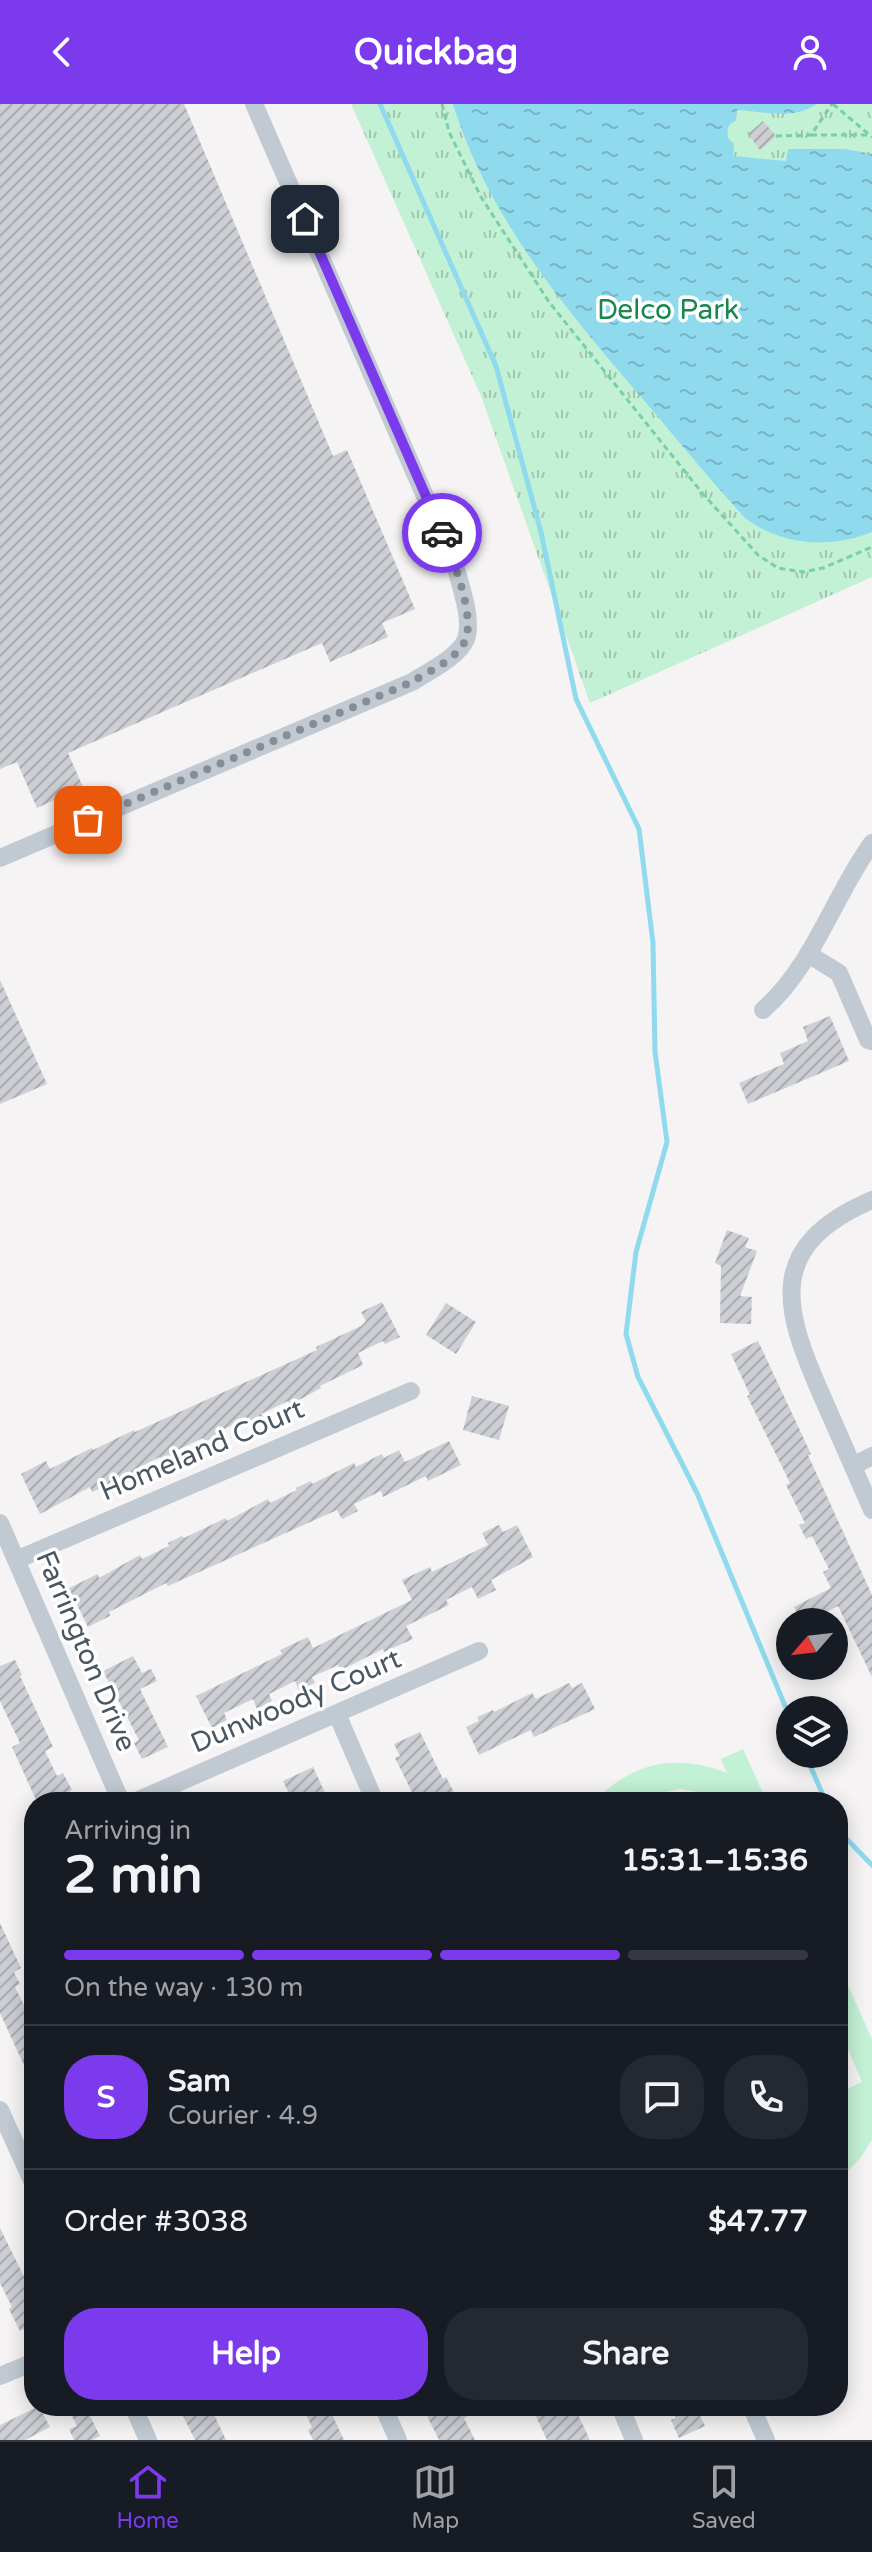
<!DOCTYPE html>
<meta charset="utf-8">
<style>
:root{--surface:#171b24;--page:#242831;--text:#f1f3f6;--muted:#9ea1a6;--line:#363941;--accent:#7c3aed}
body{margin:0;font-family:"Varela Round",sans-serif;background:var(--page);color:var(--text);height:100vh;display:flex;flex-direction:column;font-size:30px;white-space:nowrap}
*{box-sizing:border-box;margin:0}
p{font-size:26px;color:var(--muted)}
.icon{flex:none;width:44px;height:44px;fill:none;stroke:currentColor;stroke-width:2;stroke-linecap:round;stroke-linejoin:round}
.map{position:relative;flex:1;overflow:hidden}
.side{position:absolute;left:24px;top:1688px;width:824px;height:624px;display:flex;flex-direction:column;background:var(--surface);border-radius:32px;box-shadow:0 4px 20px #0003}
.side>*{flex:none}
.needle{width:52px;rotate:242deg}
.buttons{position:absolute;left:776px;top:1504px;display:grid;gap:16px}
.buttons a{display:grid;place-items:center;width:72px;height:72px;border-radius:50%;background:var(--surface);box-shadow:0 4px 20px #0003;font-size:40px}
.pin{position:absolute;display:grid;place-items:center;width:68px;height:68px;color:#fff;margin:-34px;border-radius:16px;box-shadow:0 4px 12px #0006}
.courier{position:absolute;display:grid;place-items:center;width:80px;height:80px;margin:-40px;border:6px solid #7c3aed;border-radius:50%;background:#fff;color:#222;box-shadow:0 2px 10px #0007}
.headline em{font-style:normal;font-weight:700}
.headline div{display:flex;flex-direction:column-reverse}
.headline{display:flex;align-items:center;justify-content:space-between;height:136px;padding:0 40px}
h1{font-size:52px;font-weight:700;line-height:60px}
.bar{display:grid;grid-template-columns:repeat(4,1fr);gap:12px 8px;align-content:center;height:96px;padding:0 40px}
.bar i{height:10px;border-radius:6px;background:var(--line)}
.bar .selected{background:var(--accent)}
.bar p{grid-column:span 4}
.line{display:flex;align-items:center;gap:20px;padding:0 40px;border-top:2px solid var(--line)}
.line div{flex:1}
.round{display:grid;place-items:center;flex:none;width:84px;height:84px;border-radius:32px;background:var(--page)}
.action{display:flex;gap:16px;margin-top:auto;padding:16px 40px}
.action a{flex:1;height:92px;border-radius:32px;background:var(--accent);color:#fff;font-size:32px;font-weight:700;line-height:92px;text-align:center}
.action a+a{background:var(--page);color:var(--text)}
header{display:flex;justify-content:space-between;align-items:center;height:104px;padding:0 40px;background:var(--accent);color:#fff;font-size:36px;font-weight:700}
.menu{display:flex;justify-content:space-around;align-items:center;height:112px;border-top:2px solid var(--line);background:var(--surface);font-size:22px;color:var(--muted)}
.menu a{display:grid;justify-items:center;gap:4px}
.menu .selected{color:var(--accent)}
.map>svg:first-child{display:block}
.grass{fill:url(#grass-tufts)}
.garden{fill:#c3f1d5}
.water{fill:url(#water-ripples)}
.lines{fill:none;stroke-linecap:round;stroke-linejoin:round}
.stream{stroke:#90daee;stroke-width:5}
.building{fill:url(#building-hatch)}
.path{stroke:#7ad0a6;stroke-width:3;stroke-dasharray:6 4;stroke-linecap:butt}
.minor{stroke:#c1cad2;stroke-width:18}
.done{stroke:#868d94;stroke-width:8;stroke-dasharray:0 14.4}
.route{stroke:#7c3aed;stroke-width:10}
.labels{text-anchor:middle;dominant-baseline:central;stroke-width:7;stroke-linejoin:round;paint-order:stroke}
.park-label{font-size:28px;fill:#17864f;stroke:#fff}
.street-label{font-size:28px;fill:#4a5661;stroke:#fff}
</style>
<header><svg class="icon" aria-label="back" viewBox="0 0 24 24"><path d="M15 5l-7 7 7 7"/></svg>Quickbag<svg class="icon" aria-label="person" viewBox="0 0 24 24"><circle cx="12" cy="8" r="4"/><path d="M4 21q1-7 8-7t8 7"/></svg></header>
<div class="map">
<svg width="872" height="2336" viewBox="0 0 872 2336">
<defs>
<pattern id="grass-tufts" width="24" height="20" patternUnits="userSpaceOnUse" patternTransform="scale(2)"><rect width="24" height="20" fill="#c3f1d5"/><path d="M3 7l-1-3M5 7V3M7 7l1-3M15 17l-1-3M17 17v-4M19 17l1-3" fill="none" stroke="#a0c6b0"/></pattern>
<pattern id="water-ripples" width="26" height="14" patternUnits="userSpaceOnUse" patternTransform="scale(2)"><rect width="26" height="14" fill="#90daee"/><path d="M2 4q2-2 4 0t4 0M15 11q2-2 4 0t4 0" fill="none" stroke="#78b4c4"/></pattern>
<pattern id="building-hatch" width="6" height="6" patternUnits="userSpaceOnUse" patternTransform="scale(2)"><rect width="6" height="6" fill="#cdcfd5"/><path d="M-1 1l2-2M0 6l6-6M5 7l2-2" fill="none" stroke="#a8abb0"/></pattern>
</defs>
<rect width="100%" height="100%" fill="#f5f3f3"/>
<polygon class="grass" points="351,0 872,0 872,473 590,599 481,292"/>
<g class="garden">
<path d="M743,1645l24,53h-41l-15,-8 -31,-5 -31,6 -14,7h-41c37,-40 83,-49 133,-29l-6,-14z"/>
<polygon points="838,1859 872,1935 872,2036 859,2056 838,2076 838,1989 862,1978 838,1922"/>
</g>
<path class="water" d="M453,0h364c-24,16 -52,8 -80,6l-1,11c-9,2 -9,10 -8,17l6,6 -1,12 53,5 2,-12h57l27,5v378c-42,17 -92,14 -128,-15 -33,-36 -64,-74 -96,-112 -77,-89 -160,-186 -195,-301z"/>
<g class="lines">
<g class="stream">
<polyline points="380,0 496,262 541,428 576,595 639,725 653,839 655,948 667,1038 636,1148 626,1230 638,1273 697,1389 790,1614"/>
<polyline points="805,1650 826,1698"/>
<polyline points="838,1726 872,1761"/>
</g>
</g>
<g class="building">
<polygon points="0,0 184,0 333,352 347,346 415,505 382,519 388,533 330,558 322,539 68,649 83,683 37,704 17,658 0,665"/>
<polygon points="763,17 776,32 760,46 748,30"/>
<polygon points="0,876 47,980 0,1000"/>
<polygon points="830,912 849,957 748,1000 739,979 784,960 780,949 808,937 803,923"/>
<polygon points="727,1126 749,1134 745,1143 757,1147 740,1192 752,1193 751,1220 720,1219 721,1162 715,1159"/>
<polygon points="382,1198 400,1233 385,1240 383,1237 358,1249 363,1261 320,1282 321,1284 290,1301 288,1297 261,1310 263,1313 247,1320 245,1315 218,1328 219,1331 205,1338 203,1334 175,1347 177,1350 162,1357 160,1353 134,1366 135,1368 120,1376 92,1388 90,1383 40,1410 21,1370 46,1357 50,1365 92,1344 93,1346 134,1326 135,1328 317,1246 316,1243 361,1222 366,1217 361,1208"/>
<polygon points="446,1199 476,1218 456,1250 426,1231"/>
<polygon points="758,1237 811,1350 808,1351 872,1491 872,1573 838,1502 806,1518 802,1518 794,1503 831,1484 823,1468 829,1465 812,1432 806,1435 799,1421 805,1419 786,1381 790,1379 747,1292 750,1291 731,1250"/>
<polygon points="472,1292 509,1302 499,1336 463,1326"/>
<polygon points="449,1337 461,1361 428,1377 426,1372 383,1393 381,1387 354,1400 358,1407 342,1415 337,1406 168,1482 166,1479 109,1508 110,1512 88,1523 69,1484 98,1470 99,1474 140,1451 142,1455 169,1442 168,1439 182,1432 184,1434 226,1414 227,1417 268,1395 270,1399 297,1386 296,1384 311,1377 312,1380 354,1359 356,1363 382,1350 384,1354 399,1346 405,1358"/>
<polygon points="499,1421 503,1428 517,1421 533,1453 491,1476 496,1486 478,1495 472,1483 446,1496 449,1501 406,1522 413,1535 384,1548 383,1545 341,1566 338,1561 312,1573 315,1579 299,1586 295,1577 269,1590 272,1597 257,1605 253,1595 224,1609 227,1616 212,1624 196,1592 282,1550 280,1546 308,1533 313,1544 412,1496 402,1476 430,1463 432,1468 488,1441 482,1429"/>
<polygon points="133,1552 142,1569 151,1565 157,1577 140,1585 168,1643 142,1655 134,1639 139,1636 103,1567"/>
<polygon points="15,1556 22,1571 20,1572 53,1643 45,1647 57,1672 63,1669 72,1686 63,1691 67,1698 37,1698 12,1643 20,1639 0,1597 0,1562"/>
<polygon points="569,1579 572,1584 582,1579 595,1605 534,1633 531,1626 479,1651 466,1623 479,1617 477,1613 493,1606 494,1608 532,1589 536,1595"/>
<polygon points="420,1628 443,1675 446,1673 459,1698 417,1698 395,1654 400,1652 394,1640"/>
<polygon points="313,1663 327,1693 316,1698 293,1698 283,1677"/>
<polygon points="0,1819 21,1864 14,1868 20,1880 15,1883 34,1921 34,1983 0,1909"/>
<polygon points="0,2124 34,2193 34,2220 20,2227 9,2205 12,2203 0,2179"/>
<polygon points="39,2302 50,2323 25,2336 0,2336 0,2321"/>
<polygon points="67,2302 85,2302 100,2332 92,2336 74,2336 69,2325 77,2322"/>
<polygon points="178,2302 210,2302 226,2336 195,2336"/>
<polygon points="302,2302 328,2302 344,2336 313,2336 308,2326 312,2323"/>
<polygon points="433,2302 463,2302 468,2312 464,2314 475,2336 439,2336 427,2312 435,2307"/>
<polygon points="531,2302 574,2302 590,2336 547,2336"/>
<polygon points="670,2302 695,2302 705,2322 679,2334 671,2316 676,2314"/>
</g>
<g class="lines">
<g class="path">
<polyline points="442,0 449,28 481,93 549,198 703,390 758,451 778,464 803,468 823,464 872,443"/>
<polyline points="833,0 872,33"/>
<polyline points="811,31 867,31"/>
<polyline points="776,32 811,31 832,0"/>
</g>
<g class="minor">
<path d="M0,754l412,-176c15,-10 47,-25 54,-43 7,-19 -6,-55 -11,-74l-201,-461"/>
<polyline points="808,850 839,869 868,936 872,937"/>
<path d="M763,906c51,-45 70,-113 109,-167"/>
<path d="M872,1096c-106,46 -90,106 -50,196 17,38 33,76 50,114"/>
<polyline points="853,1362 872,1352"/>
<polyline points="0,1419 121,1698"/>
<polyline points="16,1456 411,1287"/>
<polyline points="337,1610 375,1698"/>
<polyline points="134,1698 479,1547"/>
<polyline points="0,2006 34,2081"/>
<polyline points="0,2272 34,2258"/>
<polyline points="133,2302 148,2336"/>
<polyline points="383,2302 398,2336"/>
<polyline points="620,2302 634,2336"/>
<polyline points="751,2302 766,2336"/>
</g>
</g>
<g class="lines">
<path class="done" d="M88,716l324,-138c17,-11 44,-22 53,-41 11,-24 -13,-85 -23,-108"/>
<polyline class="route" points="305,115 442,429"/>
</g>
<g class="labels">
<g class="park-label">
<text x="668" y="206">Delco Park</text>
</g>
<g class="street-label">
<text transform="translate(202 1346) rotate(-23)">Homeland Court</text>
<text transform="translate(86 1547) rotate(67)">Farrington Drive</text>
<text transform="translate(296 1597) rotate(-23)">Dunwoody Court</text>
</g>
</g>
</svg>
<div class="buttons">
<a><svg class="needle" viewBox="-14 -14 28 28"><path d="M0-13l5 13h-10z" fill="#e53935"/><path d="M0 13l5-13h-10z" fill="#9ea1a6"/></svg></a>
<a><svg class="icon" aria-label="layers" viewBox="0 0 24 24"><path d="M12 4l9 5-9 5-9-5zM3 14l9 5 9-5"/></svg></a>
</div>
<div class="pin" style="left:88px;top:716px;background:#ea580c"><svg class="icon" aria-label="bag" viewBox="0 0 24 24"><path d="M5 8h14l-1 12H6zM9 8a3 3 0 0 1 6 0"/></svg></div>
<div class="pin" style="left:305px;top:115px;background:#1f2937"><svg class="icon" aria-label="home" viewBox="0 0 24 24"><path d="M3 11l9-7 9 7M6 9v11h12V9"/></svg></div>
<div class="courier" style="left:442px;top:429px"><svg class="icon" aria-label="car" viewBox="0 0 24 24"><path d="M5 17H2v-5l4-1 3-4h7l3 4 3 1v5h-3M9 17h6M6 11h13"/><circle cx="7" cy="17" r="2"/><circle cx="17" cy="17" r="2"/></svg></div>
<section class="side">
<div class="headline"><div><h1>2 min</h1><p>Arriving in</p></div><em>15:31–15:36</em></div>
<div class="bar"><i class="selected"></i><i class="selected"></i><i class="selected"></i><i></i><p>On the way · 130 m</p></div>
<div class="line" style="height:144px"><b class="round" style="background:var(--accent);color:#fff">S</b><div><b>Sam</b><p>Courier · 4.9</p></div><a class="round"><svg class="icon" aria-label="chat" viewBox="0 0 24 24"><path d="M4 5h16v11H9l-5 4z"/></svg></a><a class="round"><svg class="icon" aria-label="phone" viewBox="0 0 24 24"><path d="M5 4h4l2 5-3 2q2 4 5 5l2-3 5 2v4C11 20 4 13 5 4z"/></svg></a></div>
<div class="line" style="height:104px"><div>Order #3038</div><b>$47.77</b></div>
<div class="action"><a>Help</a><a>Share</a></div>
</section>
</div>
<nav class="menu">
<a class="selected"><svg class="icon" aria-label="home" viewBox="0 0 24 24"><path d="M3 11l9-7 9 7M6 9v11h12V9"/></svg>Home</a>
<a><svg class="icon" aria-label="map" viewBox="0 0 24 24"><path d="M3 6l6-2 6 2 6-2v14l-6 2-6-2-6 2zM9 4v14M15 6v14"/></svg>Map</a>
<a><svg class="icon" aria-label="saved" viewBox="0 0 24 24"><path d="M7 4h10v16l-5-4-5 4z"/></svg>Saved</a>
</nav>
